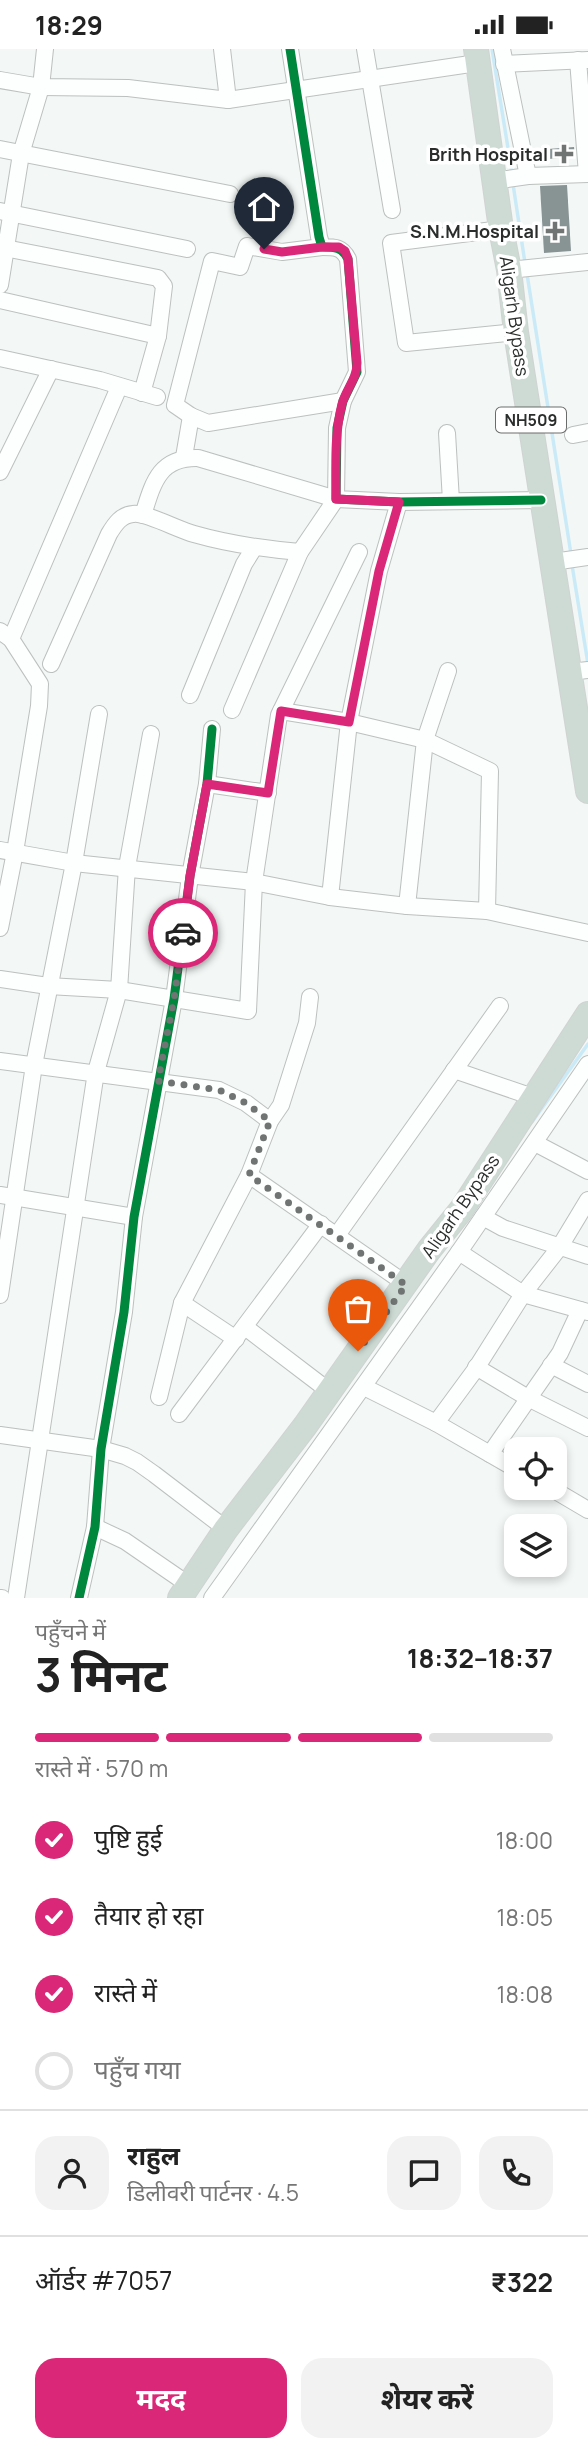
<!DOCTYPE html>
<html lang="hi">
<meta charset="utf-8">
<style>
:root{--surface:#fff;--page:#f2f2f2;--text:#222;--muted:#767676;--line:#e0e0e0;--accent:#db2777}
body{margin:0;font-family:Manrope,"Noto Sans Devanagari",sans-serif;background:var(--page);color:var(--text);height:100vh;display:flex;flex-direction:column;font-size:26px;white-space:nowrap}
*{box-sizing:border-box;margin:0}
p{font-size:23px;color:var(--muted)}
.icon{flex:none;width:38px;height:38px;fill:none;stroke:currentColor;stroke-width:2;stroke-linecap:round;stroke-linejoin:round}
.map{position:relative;height:1549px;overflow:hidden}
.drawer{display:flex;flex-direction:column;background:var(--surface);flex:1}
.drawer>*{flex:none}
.tools{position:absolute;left:504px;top:1388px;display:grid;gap:14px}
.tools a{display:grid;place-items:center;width:63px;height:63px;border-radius:14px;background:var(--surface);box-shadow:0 4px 10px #0003;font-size:35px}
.pin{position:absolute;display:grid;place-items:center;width:60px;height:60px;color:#fff;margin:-72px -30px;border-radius:50% 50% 50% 0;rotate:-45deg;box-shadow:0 0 7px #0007}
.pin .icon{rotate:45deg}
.courier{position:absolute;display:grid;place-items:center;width:70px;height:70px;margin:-35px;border:5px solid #db2777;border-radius:50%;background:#fff;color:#222;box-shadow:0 2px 9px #0007}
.head em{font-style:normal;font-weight:700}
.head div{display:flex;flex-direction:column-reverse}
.head{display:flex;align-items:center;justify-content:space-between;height:119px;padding:0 35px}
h1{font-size:46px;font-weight:700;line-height:52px}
.bar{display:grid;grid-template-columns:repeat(4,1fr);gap:10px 7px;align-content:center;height:84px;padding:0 35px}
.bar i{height:9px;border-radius:5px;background:var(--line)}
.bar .active{background:var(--accent)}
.bar p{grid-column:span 4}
.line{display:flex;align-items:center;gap:18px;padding:0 35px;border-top:2px solid var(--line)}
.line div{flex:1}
.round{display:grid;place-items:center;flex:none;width:74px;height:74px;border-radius:21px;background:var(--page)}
ol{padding:0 35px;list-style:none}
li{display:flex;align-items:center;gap:21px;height:77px}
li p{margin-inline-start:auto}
li .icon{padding:7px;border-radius:50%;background:var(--accent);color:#fff;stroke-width:4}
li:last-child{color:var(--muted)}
li i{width:38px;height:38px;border:4px solid var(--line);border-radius:50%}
.primary-button{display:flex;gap:14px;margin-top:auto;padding:14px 35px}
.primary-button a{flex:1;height:80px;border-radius:21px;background:var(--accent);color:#fff;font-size:28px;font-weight:700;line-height:80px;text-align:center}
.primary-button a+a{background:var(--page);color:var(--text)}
.status{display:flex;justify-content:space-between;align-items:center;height:49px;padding:0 35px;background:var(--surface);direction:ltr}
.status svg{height:19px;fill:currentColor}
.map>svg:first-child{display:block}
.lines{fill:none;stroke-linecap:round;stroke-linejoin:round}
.stream{stroke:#cbeaf8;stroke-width:3.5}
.building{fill:#889393}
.minor-casing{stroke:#bcc0be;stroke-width:18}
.highway-casing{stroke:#d0d3d2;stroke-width:26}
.minor{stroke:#fdfefe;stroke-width:16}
.highway{stroke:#cddbd4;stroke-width:24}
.cycleway-casing{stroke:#fff;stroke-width:13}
.cycleway{stroke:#00873e;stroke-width:9}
.done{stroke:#707473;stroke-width:7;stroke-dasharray:0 12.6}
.route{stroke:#db2777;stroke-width:9}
.poi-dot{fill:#707473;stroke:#fff;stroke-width:2.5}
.labels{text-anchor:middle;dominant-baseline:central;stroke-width:7;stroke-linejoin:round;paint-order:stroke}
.shield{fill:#fff;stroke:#6a6c6b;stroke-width:2}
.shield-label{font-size:16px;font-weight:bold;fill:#2a2d2c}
.poi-label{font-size:18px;font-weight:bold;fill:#2a2d2c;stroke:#fff;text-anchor:end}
.street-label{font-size:18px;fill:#2a2d2c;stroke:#fff}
</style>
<div class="status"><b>18:29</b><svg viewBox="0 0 49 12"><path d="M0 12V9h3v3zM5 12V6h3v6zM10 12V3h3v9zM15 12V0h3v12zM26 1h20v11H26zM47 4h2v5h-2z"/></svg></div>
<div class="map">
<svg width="588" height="1549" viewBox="0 0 588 1549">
<rect width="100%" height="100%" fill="#f3f8f6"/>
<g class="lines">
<g class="stream">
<polyline points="492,0 512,124"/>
<polyline points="513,135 525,214"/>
<polyline points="527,225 571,505"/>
<polyline points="572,516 588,615"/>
<polyline points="532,1073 588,995"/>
</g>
</g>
<g class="building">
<polygon points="574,98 575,108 535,111 535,101"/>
<polygon points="567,136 571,202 544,204 540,137"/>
</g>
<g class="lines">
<g class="minor-casing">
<g id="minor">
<polyline points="45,0 41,38 128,39 228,51 477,14"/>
<polyline points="222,0 228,51"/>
<path d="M290,0l29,188 3,10c13,0 20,0 26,12l9,113 -14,29 -6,27 -1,71 63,3 142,-2"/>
<polyline points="365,0 392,161"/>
<polyline points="502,0 528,127"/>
<polyline points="578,11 587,125"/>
<polyline points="504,15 588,11"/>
<polyline points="0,31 41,38 21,105 0,236"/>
<polyline points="0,100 230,145"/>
<polyline points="494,132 528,127 588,125"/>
<polyline points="0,162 187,200"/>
<polyline points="501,180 391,194 406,294 516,283"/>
<polyline points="0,198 158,229 164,237 158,287 142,344"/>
<polyline points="322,198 282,203 247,197 240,218 212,212 175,356 191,367 208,374 343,352"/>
<polyline points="509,221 588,213"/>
<polyline points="0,251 158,287"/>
<polyline points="0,309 100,331 157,348"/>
<polyline points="447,384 451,452"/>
<polyline points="573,386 588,383"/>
<polyline points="184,408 191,367"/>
<polyline points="0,423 51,320"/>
<path d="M143,466c10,-32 16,-58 55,-57l138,41 -36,53 -68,158"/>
<polyline points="553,513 588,508"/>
<polyline points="0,582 11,590 40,635 39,657 15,803 0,879"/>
<polyline points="11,590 119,338"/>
<path d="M51,615l58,-130c6,-10 12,-19 24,-20 12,-2 46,16 61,20 35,10 70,15 106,18"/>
<polyline points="570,623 588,621"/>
<polyline points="190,646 244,515 254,499"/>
<polyline points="281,662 349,673 425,691 490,722 487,862"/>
<polyline points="207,735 268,744"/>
<polyline points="0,801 74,814 254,833 330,848 407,857 487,862 588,884"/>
<polyline points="330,848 349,673 379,522 399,453"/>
<polyline points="407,857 425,691 448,622"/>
<polyline points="0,930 48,937 119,941 248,962 254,833 279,666 359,503"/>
<polyline points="0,1012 219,1041 246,1054 270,1072"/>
<polyline points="454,1021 533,1048"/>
<polyline points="535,1094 588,1122"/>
<polyline points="249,1126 406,1235"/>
<polyline points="0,1146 134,1168"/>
<polyline points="483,1168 503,1179 588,1207"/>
<polyline points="337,1186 500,957"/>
<polyline points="459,1203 523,1245 588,1263"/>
<polyline points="0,1246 34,1016 74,814 99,665"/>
<polyline points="182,1254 236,1290"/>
<polyline points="245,1278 329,1342"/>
<polyline points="551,1316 588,1335"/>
<polyline points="476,1318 528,1349 588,1379"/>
<polyline points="364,1338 436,1374 516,1420"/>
<polyline points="159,1348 182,1254 249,1126 270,1072 281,1056 307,974 310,948"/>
<polyline points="179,1365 321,1175"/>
<polyline points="436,1374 475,1321 523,1245 559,1199 588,1151"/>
<polyline points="0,1386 101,1400 125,1407 137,1413 154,1425 226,1480"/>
<polyline points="490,1405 560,1304 580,1261"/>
<polyline points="549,1438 588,1461"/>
<polyline points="95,1478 125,1492 189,1536"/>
<polyline points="0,1549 2,1549"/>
<polyline points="16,1549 96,1023 119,941 127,818 151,685"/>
<polyline points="79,1549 95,1478 101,1400 124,1263 134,1168 174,950 190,827 207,735 212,680"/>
<polyline points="212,1549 459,1203 588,1015"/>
</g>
</g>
<g class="highway-casing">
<g id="highway">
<polyline points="476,0 501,180 509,221 516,283 588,742"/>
<polyline points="180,1549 226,1480 305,1377 429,1201 462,1160 588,965"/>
</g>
</g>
<use href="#minor" class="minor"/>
<use href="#highway" class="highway"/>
<g class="cycleway-casing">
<g id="cycleway">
<path d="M290,0l29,188 3,10c13,0 20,0 26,12l9,113 -14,29 -6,27 -1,71 63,3 142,-2"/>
<polyline points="79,1549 95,1478 101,1400 124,1263 134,1168 174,950 190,827 207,735 212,680"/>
</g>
</g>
<use href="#cycleway" class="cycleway"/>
</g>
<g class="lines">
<polyline class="done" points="183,884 174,950 158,1032 219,1041 246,1054 270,1072 249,1126 406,1236 358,1302"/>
<path class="route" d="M183,884l7,-57 17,-92 61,9 13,-82 68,11 30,-151 20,-69 -63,-3c0,-32 -2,-64 6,-95 4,-15 15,-25 15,-41l-9,-104 -3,-8 -6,-4h-17l-40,5 -18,-3"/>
</g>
<g class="poi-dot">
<path d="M560.5 94.5h7v7h7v7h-7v7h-7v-7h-7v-7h7z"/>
<path d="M551.5 171.5h7v7h7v7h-7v7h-7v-7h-7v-7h7z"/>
</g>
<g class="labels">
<rect class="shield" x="496" y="358.5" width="70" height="25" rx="5"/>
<g class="shield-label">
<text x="531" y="371">NH509</text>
</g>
<g class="poi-label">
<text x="548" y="105">Brith Hospital</text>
<text x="539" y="182">S.N.M.Hospital</text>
</g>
<g class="street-label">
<text transform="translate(515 267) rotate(82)">Aligarh Bypass</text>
<text transform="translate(460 1157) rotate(-55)">Aligarh Bypass</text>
</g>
</g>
</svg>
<div class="tools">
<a><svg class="icon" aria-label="locate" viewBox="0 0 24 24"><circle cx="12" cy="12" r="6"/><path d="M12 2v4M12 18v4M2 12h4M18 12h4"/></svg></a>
<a><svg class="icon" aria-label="layers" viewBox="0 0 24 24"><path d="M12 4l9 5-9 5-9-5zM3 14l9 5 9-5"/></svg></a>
</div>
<div class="pin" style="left:358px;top:1302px;background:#ea580c"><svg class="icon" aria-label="bag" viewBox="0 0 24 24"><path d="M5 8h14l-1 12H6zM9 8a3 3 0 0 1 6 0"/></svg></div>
<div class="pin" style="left:264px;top:200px;background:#1f2937"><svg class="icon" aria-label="home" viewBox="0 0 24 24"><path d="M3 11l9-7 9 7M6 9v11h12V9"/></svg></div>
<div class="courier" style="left:183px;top:884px"><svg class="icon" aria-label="car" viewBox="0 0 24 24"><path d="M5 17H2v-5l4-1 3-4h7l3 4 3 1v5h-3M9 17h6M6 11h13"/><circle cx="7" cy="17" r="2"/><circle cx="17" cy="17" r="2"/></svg></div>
</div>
<section class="drawer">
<div class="head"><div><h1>3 मिनट</h1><p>पहुँचने में</p></div><em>18:32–18:37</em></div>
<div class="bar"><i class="active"></i><i class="active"></i><i class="active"></i><i></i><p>रास्ते में · 570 m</p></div>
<ol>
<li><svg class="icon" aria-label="check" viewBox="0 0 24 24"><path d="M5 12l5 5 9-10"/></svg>पुष्टि हुई<p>18:00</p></li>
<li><svg class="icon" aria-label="check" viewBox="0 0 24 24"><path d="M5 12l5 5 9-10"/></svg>तैयार हो रहा<p>18:05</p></li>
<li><svg class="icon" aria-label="check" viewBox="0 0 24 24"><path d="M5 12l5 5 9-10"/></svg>रास्ते में<p>18:08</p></li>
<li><i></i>पहुँच गया</li>
</ol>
<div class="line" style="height:126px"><a class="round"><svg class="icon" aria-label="person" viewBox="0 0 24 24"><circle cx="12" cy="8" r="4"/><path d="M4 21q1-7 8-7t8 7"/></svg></a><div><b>राहुल</b><p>डिलीवरी पार्टनर · 4.5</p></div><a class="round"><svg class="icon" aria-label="chat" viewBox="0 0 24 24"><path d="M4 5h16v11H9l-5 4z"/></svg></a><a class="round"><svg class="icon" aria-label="phone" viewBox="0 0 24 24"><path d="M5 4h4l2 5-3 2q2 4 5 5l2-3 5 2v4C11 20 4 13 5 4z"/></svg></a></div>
<div class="line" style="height:91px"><div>ऑर्डर #7057</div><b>₹322</b></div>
<div class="primary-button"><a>मदद</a><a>शेयर करें</a></div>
</section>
